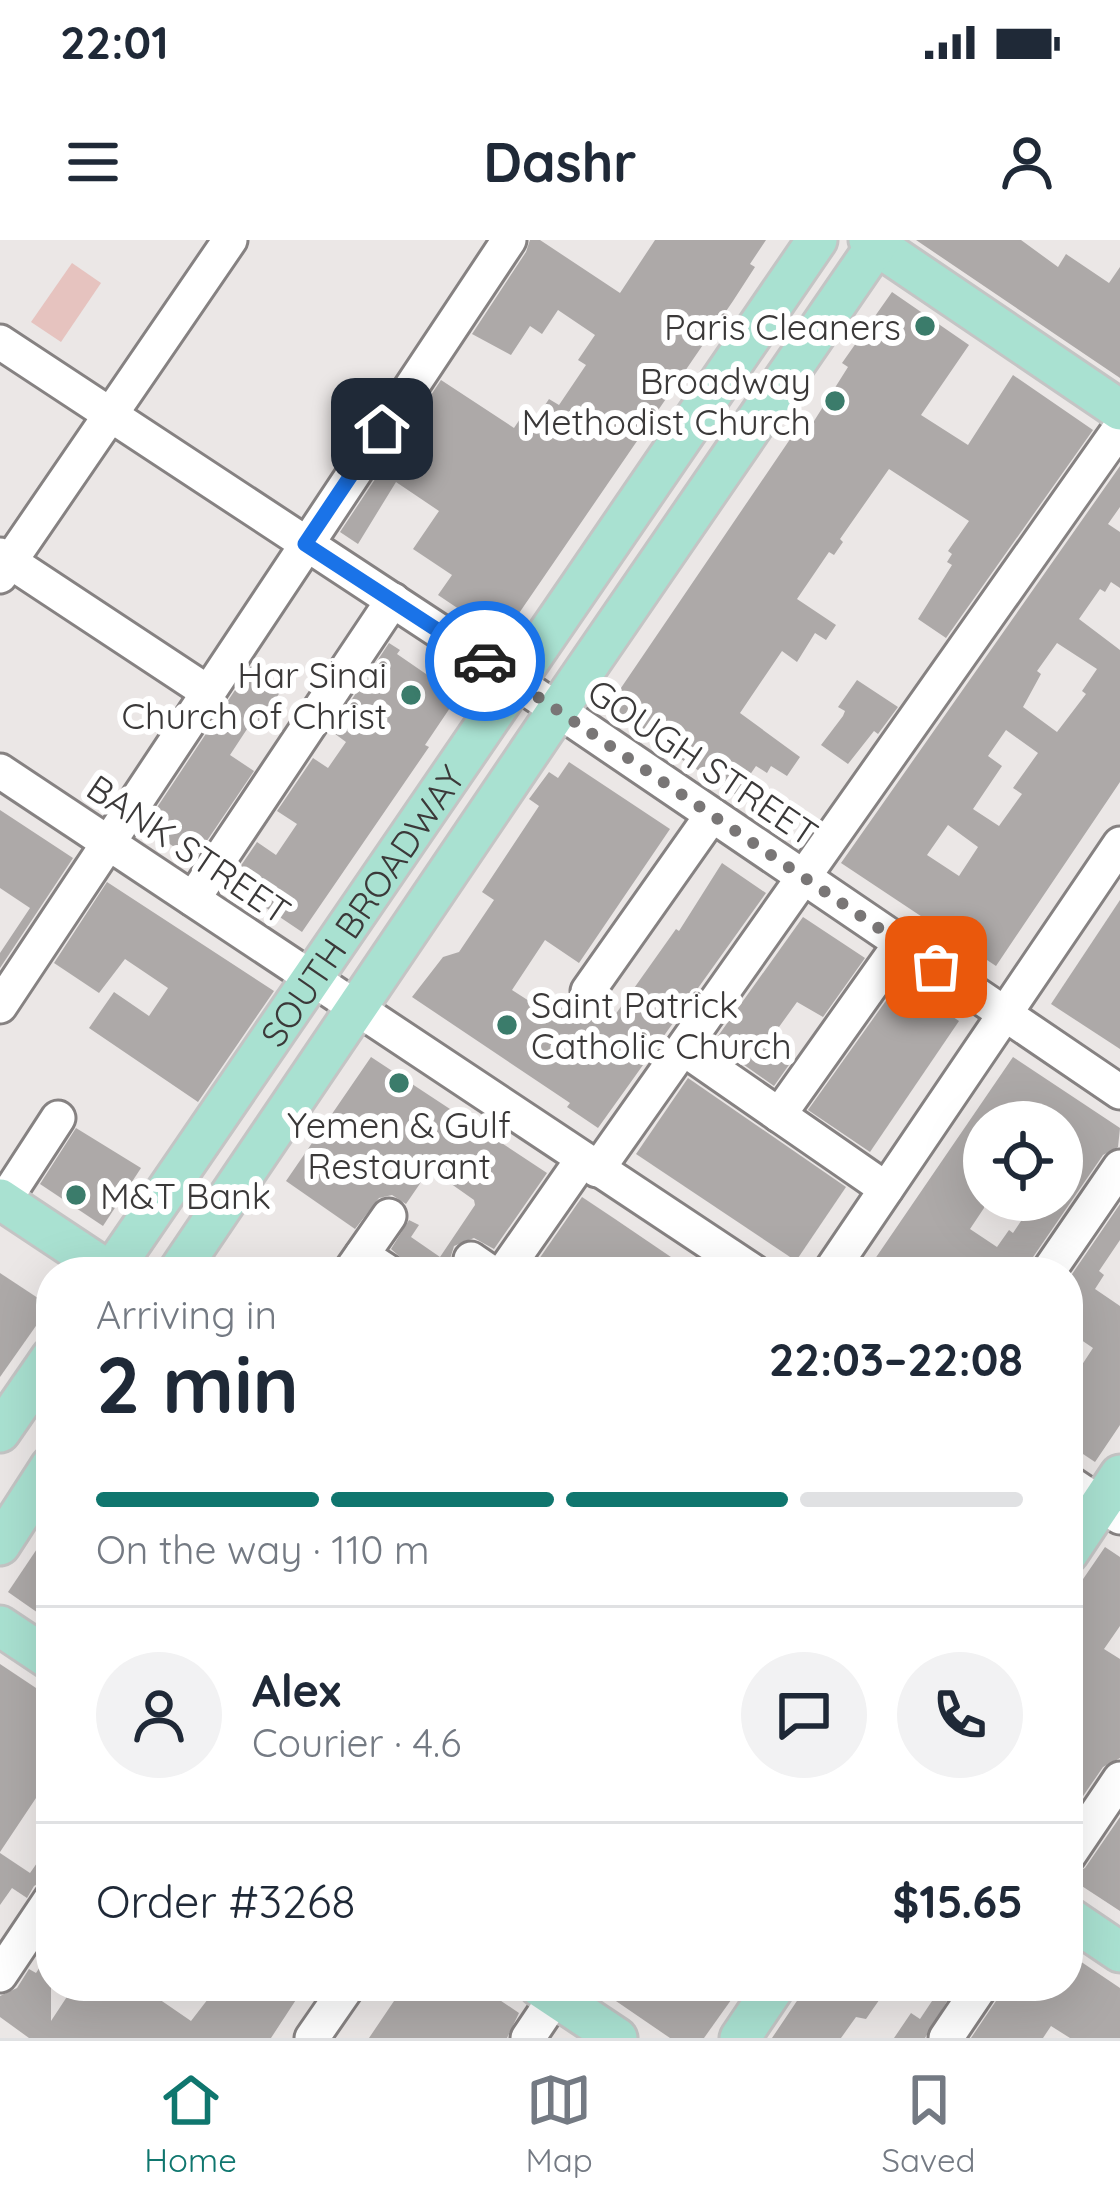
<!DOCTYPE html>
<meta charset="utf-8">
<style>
:root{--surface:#fff;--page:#f2f2f3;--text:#1f2937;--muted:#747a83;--line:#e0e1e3;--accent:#0f766e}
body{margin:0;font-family:Quicksand,sans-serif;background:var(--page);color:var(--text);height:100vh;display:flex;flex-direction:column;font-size:45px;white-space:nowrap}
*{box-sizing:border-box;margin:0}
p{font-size:39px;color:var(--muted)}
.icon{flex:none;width:66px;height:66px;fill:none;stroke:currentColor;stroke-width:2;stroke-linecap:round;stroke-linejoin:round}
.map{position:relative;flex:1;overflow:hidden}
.panel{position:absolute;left:36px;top:1017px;width:1047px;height:744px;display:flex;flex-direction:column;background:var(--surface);border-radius:48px;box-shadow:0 12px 48px #0002}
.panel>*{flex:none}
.fabs{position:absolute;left:963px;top:861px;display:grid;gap:24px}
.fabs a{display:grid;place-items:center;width:120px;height:120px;border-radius:50%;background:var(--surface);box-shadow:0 12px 48px #0002;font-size:60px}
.pin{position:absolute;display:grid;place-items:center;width:102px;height:102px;color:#fff;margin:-51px;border-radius:24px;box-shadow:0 6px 18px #0006}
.courier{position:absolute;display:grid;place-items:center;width:120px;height:120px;margin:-60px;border:9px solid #1a73e8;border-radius:50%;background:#fff;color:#222;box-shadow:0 3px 15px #0007}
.summary em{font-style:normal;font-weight:700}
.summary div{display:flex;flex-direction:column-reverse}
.summary{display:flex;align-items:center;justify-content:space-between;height:204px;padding:0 60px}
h1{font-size:78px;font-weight:700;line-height:90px}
.bar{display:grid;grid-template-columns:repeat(4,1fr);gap:18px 12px;align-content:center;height:144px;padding:0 60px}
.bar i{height:15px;border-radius:9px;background:var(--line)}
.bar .active{background:var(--accent)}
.bar p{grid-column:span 4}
.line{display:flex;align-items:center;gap:30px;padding:0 60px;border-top:3px solid var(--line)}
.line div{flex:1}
.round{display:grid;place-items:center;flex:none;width:126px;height:126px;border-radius:63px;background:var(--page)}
.status{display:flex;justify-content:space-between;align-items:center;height:84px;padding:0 60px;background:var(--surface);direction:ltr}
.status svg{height:33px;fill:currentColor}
header{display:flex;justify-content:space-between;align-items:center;height:156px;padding:0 60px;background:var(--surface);font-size:54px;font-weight:700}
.tabs{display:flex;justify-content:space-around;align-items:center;height:168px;border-top:3px solid var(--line);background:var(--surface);font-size:33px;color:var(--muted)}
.tabs a{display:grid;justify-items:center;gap:6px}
.tabs .active{color:var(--accent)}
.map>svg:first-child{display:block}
.green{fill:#e6c3bf}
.building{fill:#ada9a8;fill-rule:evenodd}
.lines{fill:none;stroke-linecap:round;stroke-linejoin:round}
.minor-casing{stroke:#868282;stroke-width:39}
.major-casing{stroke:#c4c4c4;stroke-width:45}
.minor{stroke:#fff;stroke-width:33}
.major{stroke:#a9e1d1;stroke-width:39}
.done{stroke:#797676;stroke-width:12;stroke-dasharray:0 21.6}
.route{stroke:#1a73e8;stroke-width:15}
.poi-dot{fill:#3b7c6b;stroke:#fff;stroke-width:4.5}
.labels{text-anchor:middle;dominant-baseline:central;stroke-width:12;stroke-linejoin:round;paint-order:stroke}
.poi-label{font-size:36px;fill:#3b3939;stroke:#fff;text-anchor:end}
.street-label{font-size:36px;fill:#3b3939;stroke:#fff}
</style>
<div class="status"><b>22:01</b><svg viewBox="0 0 49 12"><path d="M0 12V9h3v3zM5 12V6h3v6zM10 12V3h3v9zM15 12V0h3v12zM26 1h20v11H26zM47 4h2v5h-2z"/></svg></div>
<header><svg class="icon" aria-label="menu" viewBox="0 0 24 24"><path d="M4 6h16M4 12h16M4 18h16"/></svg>Dashr<svg class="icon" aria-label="person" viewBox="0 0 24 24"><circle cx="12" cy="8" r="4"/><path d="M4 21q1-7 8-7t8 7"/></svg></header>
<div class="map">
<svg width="1120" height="1798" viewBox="0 0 1120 1798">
<rect width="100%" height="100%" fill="#ebe7e6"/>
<polygon class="green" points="72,23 101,43 61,102 31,82"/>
<g class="building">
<polygon points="530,0 540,0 620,53 655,0 766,0 750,24 755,27 733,61 502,398 438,355 452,335 413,309 439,271 396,242 358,304 340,292 441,140 514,188 526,170 537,177 549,159 559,165 586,125 578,120 595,95 558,70 542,94 530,86 511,115 472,94 526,12"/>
<polygon points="916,0 1021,0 1058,27 1066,14 1109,43 1120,27 1120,138"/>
<polygon points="892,52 969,105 921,175 968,205 1013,135 1093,190 946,398 918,379 952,325 947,322 952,314 948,311 969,281 889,229 840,299 843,302 834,315 829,312 797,359 836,385 826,400 815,393 797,422 782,411 740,473 800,517 787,536 771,526 767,533 756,526 736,555 606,470 801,183 809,189 848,127 842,123"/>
<path d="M1120,226v41l-12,17 12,8v56l-9,-6 -6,10 -5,-3 -21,30 41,31v132l-124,184 -155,-103zM1057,403l40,26 -15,22 4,3 -29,38 -34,-25 18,-33 -4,-3zM1006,490l32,23 -25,35 9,6 -23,32 -26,-17 29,-43 -14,-10zM948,585l30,22 -19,29 -32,-21z"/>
<polygon points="389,403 400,410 397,414 458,456 425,505 429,507 302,692 229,643 257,602 276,615 297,584 277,571 313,518 328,528 346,502 331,491"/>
<polygon points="251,426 283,448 254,490 249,486 230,515 254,531 194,620 144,587"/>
<polygon points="857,440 898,467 878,494 874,491 848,524 821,505 843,476 845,471 838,467"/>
<polygon points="569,522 670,589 579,723 545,700 512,750 540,768 551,760 575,777 580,770 587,772 602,766 615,775 676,689 679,691 722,623 766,653 598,888 567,867 570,863 412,757 443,717 459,712 494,660 482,652 539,566 529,559 549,532 558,538"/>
<polygon points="0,570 73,618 0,728 0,713 30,668 0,648"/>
<polygon points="107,642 274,751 198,862 89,788 114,752 149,776 168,748 125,719 99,753 54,723"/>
<polygon points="1120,660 1120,809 1051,764"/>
<polygon points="803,677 865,718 823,777 797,762 766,805 791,822 774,846 713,803"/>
<polygon points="900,741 959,781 870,912 808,870"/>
<polygon points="371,817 547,933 494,1009 474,998 454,1006 450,1019 455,1032 409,1032 406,1022 391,1009 409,980 419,985 411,997 440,1017 475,965 474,960 430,929 406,964 392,955 379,958 355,989 286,941"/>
<path d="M1013,817l107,71 -2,19 -15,8 -72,105 -4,12h-161zM984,882h78v78h-27l-22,33 -4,-3 -12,17 -27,-18 14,-21z"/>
<polygon points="688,838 846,947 796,1021 636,914"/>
<polygon points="76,888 141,928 103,986 40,944"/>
<polygon points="582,957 615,979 693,1032 530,1032"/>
<polygon points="1120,964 1120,1000 1099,1031 1104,1035 1095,1049 1120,1066 1120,1185 1095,1222 1068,1204 1068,1146 1093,1108 1068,1091 1068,1040"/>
<polygon points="0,1033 50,1066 0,1137"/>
<polygon points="51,1288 51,1382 8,1352"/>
<polygon points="1105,1307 1120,1317 1120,1386 1104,1409 1120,1419 1120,1518 1103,1527 1068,1578 1068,1361"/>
<polygon points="0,1424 51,1458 51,1564 38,1555 0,1612"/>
<polygon points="1120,1577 1120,1671 1068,1637 1085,1628"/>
<polygon points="0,1613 30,1633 37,1623 51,1636 34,1646 27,1658 12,1648 0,1665"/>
<polygon points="51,1710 51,1781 74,1746 140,1746 191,1781 218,1746 305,1746 271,1798 29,1798 0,1777 0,1756 17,1748 29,1729 36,1733"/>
<polygon points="1068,1713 1120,1748 1120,1798 1070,1798 1051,1786 1043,1798 971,1798 998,1758 1002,1746 1068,1746"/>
<polygon points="370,1746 479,1746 519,1773 507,1798 369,1798 394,1761"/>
<polygon points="594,1746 741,1746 704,1798 670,1798"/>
<polygon points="807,1746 873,1746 884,1753 866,1779 856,1777 841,1798 772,1798"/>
<polygon points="942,1746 956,1746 925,1798 894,1798 911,1773 920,1779"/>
</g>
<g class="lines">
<g class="minor-casing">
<g id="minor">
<polyline points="0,102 515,441 1120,852"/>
<polyline points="0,315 206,451"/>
<polyline points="0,336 230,0"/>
<polyline points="0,531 754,1032"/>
<polyline points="193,659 393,360"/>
<polyline points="588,751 712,575"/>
<polyline points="0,766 509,0"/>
<polyline points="684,809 886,949"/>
<polyline points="779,875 901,703"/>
<polyline points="597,930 1120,188"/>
<polyline points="4,961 58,878"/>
<polyline points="362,1015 388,1032"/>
<polyline points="471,1019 490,1032"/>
<polyline points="350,1032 389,976"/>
<polyline points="504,1032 582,920"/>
<polyline points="830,1032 1120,604"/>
<polyline points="1048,1032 1120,927"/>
<polyline points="1068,1242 1120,1277"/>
<polyline points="1068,1616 1120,1539"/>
<polyline points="0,1735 51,1659"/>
<polyline points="312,1798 348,1746"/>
<polyline points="528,1798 563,1746"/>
<polyline points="946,1798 981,1746"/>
</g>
</g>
<g class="major-casing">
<g id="major">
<polyline points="869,0 1120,170"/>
<polyline points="0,959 110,1032"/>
<path id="s1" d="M111,1032l706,-1032"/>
<polyline points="178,1032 557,471 880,0"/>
<polyline points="0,1192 51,1118"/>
<polyline points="0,1305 51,1226"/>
<polyline points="1068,1313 1120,1235"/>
<polyline points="0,1386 51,1420"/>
<polyline points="1068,1677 1120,1712"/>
<polyline points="539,1746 617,1798"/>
<polyline points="740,1798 775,1746"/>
</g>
</g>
<use href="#minor" class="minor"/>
<use href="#major" class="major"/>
</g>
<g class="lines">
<polyline class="done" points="485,421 936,727"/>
<polyline class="route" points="382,189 305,304 485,421"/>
</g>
<g class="poi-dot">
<circle cx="925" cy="86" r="12"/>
<circle cx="835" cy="161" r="12"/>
<circle cx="411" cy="455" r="12"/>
<circle cx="507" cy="785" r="12"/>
<circle cx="399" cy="843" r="12"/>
<circle cx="76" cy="955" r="12"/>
</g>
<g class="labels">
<g class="poi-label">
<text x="901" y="86">Paris Cleaners</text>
<text x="811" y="140">Broadway<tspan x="811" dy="41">Methodist Church</tspan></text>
<text x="387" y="434">Har Sinai<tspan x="387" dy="41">Church of Christ</tspan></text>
<text x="531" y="764" text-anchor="start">Saint Patrick<tspan x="531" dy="41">Catholic Church</tspan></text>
<text x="399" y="884" text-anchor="middle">Yemen &amp; Gulf<tspan x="399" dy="41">Restaurant</tspan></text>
<text x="100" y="955" text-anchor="start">M&amp;T Bank</text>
</g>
<g class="street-label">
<text transform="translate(703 522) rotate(34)">GOUGH STREET</text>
<text transform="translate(189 609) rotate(34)">BANK STREET</text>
<text stroke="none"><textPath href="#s1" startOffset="444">SOUTH BROADWAY</textPath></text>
</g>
</g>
</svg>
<div class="fabs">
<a><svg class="icon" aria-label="locate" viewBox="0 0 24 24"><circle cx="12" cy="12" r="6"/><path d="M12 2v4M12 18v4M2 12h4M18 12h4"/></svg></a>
</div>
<div class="pin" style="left:936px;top:727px;background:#ea580c"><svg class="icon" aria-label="bag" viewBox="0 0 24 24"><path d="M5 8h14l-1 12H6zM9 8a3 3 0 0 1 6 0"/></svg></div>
<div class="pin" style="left:382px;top:189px;background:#1f2937"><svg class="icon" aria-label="home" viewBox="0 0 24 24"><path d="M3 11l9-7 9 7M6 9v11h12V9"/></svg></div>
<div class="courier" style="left:485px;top:421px"><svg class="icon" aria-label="car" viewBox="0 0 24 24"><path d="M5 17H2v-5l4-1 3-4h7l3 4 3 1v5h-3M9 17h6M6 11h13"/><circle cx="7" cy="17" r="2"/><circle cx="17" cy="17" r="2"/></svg></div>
<section class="panel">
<div class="summary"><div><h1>2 min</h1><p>Arriving in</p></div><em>22:03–22:08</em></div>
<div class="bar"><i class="active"></i><i class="active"></i><i class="active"></i><i></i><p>On the way · 110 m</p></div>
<div class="line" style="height:216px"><a class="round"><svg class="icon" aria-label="person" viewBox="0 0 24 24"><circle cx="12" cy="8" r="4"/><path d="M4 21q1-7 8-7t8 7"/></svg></a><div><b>Alex</b><p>Courier · 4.6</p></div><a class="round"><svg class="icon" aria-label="chat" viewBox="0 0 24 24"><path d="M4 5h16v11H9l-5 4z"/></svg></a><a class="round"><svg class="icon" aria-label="phone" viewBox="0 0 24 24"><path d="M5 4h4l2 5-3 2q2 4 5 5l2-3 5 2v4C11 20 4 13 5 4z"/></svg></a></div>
<div class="line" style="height:156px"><div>Order #3268</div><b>$15.65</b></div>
</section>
</div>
<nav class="tabs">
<a class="active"><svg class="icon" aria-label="home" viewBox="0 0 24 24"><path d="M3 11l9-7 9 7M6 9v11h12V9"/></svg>Home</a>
<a><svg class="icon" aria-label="map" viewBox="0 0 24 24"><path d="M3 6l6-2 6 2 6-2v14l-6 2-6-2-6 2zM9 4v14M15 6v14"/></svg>Map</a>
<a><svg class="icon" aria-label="saved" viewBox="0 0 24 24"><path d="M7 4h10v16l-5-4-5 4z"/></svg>Saved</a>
</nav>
